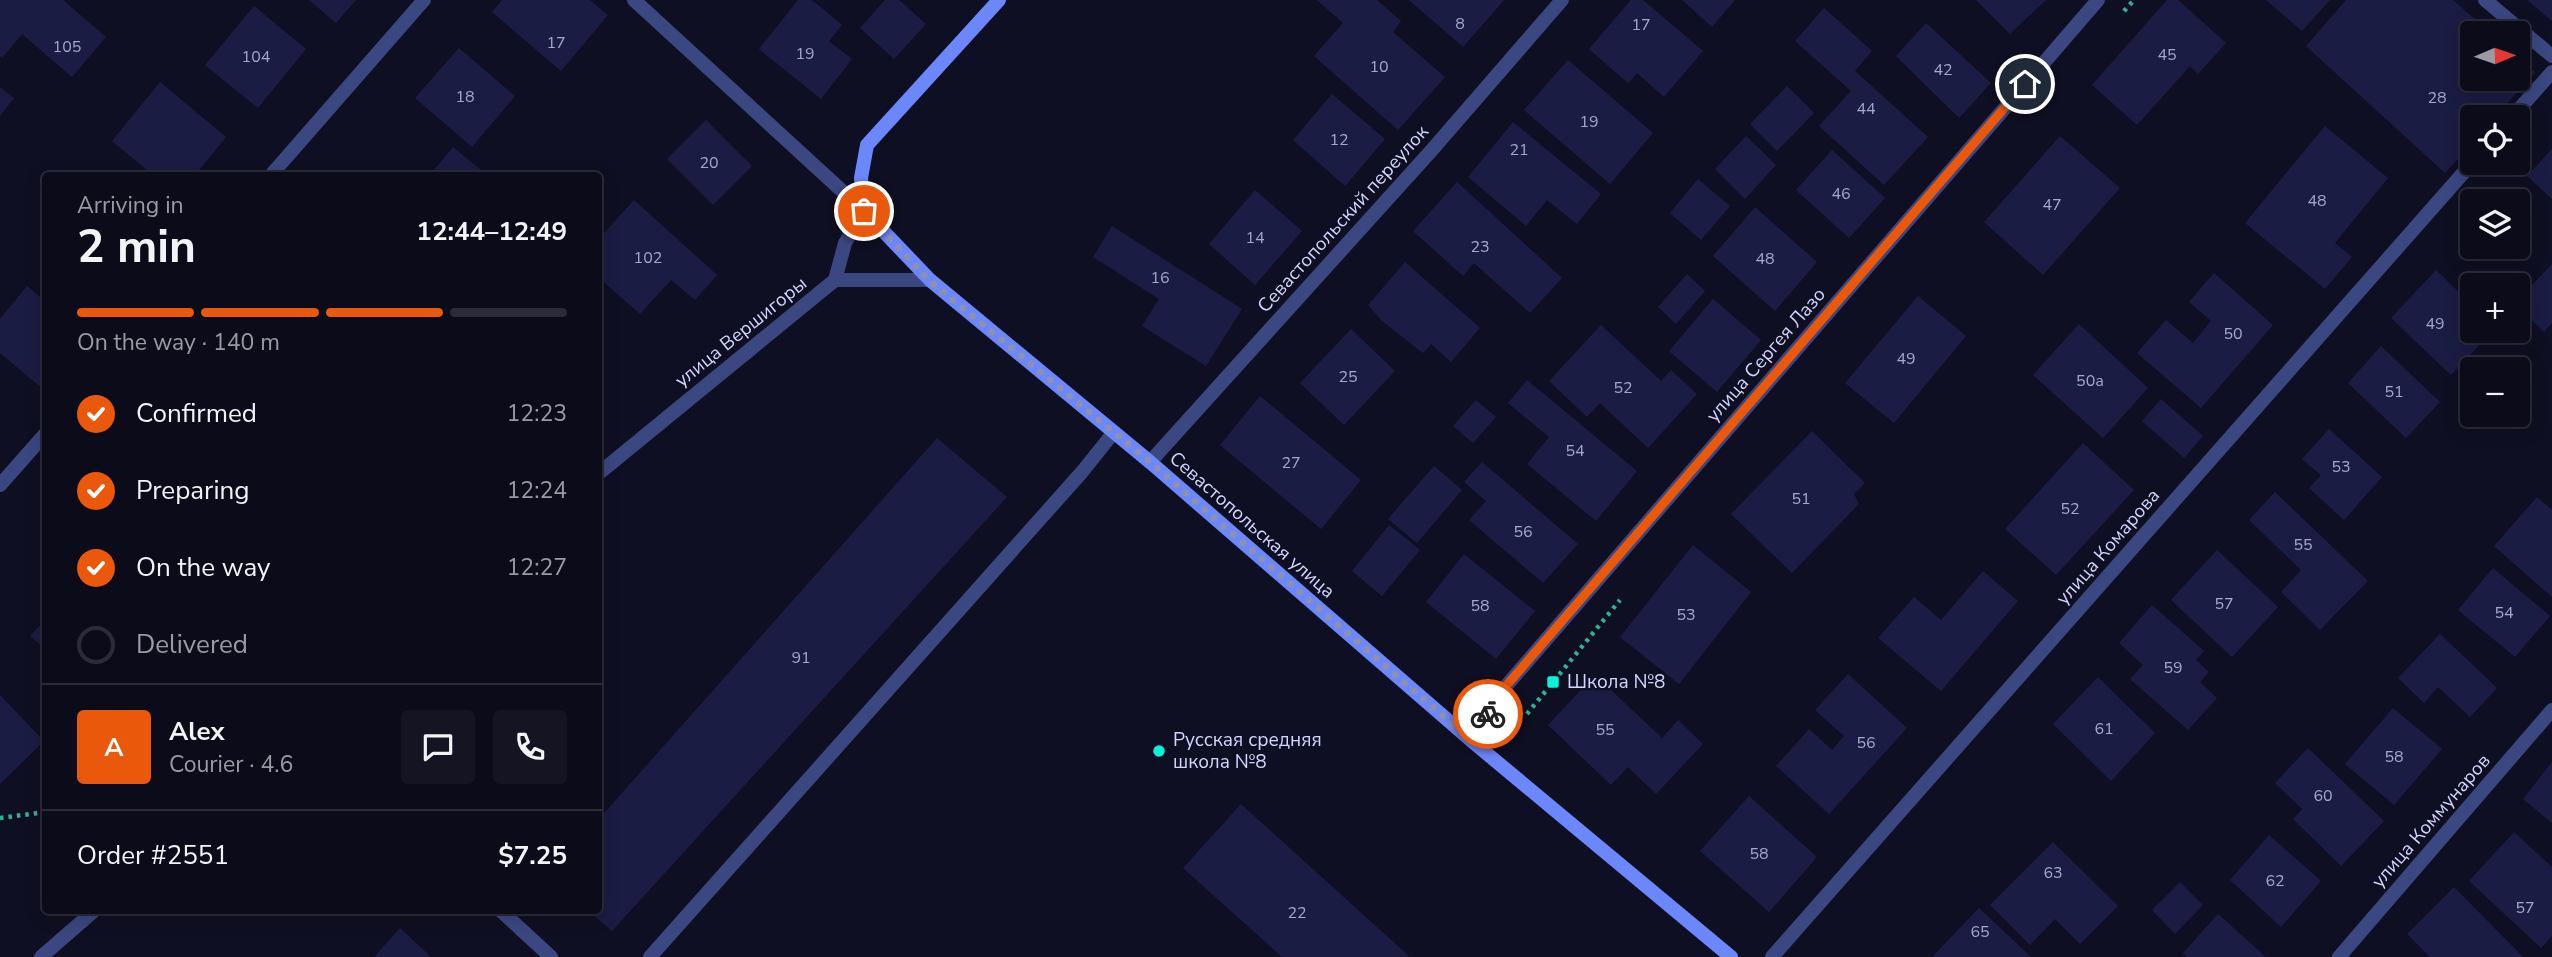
<!DOCTYPE html>
<meta charset="utf-8">
<style>
:root{--surface:#0b0b1a;--page:#141423;--text:#f1f3f6;--muted:#9a9ba2;--line:#2b2b39;--accent:#ea580c}
body{margin:0;font-family:"Nunito Sans",sans-serif;background:var(--page);color:var(--text);height:100vh;display:flex;flex-direction:column;font-size:26px;white-space:nowrap}
*{box-sizing:border-box;margin:0}
p{font-size:23px;color:var(--muted)}
.icon{flex:none;width:38px;height:38px;fill:none;stroke:currentColor;stroke-width:2;stroke-linecap:round;stroke-linejoin:round}
.map{position:relative;flex:1;overflow:hidden}
.details{position:absolute;left:42px;top:172px;width:560px;height:742px;display:flex;flex-direction:column;background:var(--surface);border-radius:7px;box-shadow:0 4px 18px #0003,0 0 0 2px var(--line)}
.details>*{flex:none}
.needle{width:46px;rotate:88deg}
.tools{position:absolute;left:2460px;top:21px;display:grid;gap:14px}
.tools a{display:grid;place-items:center;width:70px;height:70px;border-radius:7px;background:var(--surface);box-shadow:0 4px 18px #0003,0 0 0 2px var(--line);font-size:35px}
.pin{position:absolute;display:grid;place-items:center;width:60px;height:60px;color:#fff;margin:-30px;border:4px solid #fff;border-radius:50%;box-shadow:0 2px 7px #0007}
.courier{position:absolute;display:grid;place-items:center;width:70px;height:70px;margin:-35px;border:5px solid #ea580c;border-radius:50%;background:#fff;color:#222;box-shadow:0 2px 9px #0007}
.head em{font-style:normal;font-weight:700}
.head div{display:flex;flex-direction:column-reverse}
.head{display:flex;align-items:center;justify-content:space-between;height:119px;padding:0 35px}
h1{font-size:46px;font-weight:700;line-height:52px}
.bar{display:grid;grid-template-columns:repeat(4,1fr);gap:10px 7px;align-content:center;height:84px;padding:0 35px}
.bar i{height:9px;border-radius:5px;background:var(--line)}
.bar .selected{background:var(--accent)}
.bar p{grid-column:span 4}
.line{display:flex;align-items:center;gap:18px;padding:0 35px;border-top:2px solid var(--line)}
.line div{flex:1}
.round{display:grid;place-items:center;flex:none;width:74px;height:74px;border-radius:7px;background:var(--page)}
ol{padding:0 35px;list-style:none}
li{display:flex;align-items:center;gap:21px;height:77px}
li p{margin-inline-start:auto}
li .icon{padding:7px;border-radius:50%;background:var(--accent);color:#fff;stroke-width:4}
li:last-child{color:var(--muted)}
li i{width:38px;height:38px;border:4px solid var(--line);border-radius:50%}
.map>svg:first-child{display:block}
.building{fill:#1b1c43}
.lines{fill:none;stroke-linecap:round;stroke-linejoin:round}
.path{stroke:#32b18e;stroke-width:4.5;stroke-dasharray:3.5 5;stroke-linecap:butt}
.lane{stroke:#3b4780;stroke-width:14}
.street{stroke:#3b4780;stroke-width:14}
.secondary{stroke:#6c87fb;stroke-width:14}
.done{stroke:#8e90b1;stroke-width:7;stroke-dasharray:0 12.6}
.route{stroke:#ea580c;stroke-width:9}
.poi-dot{fill:#07f4d8;stroke:#0f0f23;stroke-width:2.5}
.labels{text-anchor:middle;dominant-baseline:central;stroke-width:5;stroke-linejoin:round;paint-order:stroke}
.number-label{font-size:16px;fill:#a4a8cf}
.street-label{font-size:19px;fill:#d2d6fe;stroke:#0f0f23}
.poi-label{font-size:19px;fill:#d2d6fe;stroke:#0f0f23;text-anchor:start}
</style>
<div class="map">
<svg width="2552" height="957" viewBox="0 0 2552 957">
<rect width="100%" height="100%" fill="#0f0f23"/>
<g class="building">
<polygon points="0,0 63,0 106,37 72,77 22,34 2,58 0,56"/>
<polygon points="309,0 356,0 336,23"/>
<polygon points="502,0 590,0 608,15 561,71 492,12"/>
<polygon points="798,0 812,0 842,25 829,41 852,59 821,99 759,49"/>
<polygon points="885,0 899,0 926,24 894,59 860,28"/>
<polygon points="1317,0 1377,0 1401,21 1393,32 1445,77 1398,130 1314,56 1343,23"/>
<polygon points="1409,0 1504,0 1463,47"/>
<polygon points="1631,0 1643,0 1703,51 1664,97 1637,73 1628,83 1589,49"/>
<polygon points="1682,0 1735,0 1712,27"/>
<polygon points="1976,0 2046,0 2010,34"/>
<polygon points="2167,0 2178,0 2226,43 2198,74 2190,66 2137,125 2092,85"/>
<polygon points="2266,0 2330,0 2302,31"/>
<polygon points="2346,0 2453,0 2491,33 2473,33 2473,79 2518,79 2518,58 2535,72 2495,117 2473,117 2473,142 2445,173 2306,46"/>
<polygon points="2527,0 2552,0 2552,21"/>
<polygon points="254,6 306,49 258,108 205,65"/>
<polygon points="1824,8 1872,51 1855,71 1928,137 1884,185 1819,126 1851,91 1795,41"/>
<polygon points="1926,23 1991,83 1959,118 1896,56"/>
<polygon points="459,48 515,96 472,147 415,98"/>
<polygon points="1568,60 1653,133 1610,184 1524,110"/>
<polygon points="160,82 226,137 195,175 153,175 112,141"/>
<polygon points="1787,86 1814,113 1777,151 1750,124"/>
<polygon points="0,87 14,98 0,116"/>
<polygon points="1332,94 1385,139 1345,186 1293,140"/>
<polygon points="706,120 752,166 713,205 667,159"/>
<polygon points="1513,122 1601,194 1577,224 1547,200 1526,226 1468,177"/>
<polygon points="2325,126 2388,178 2335,243 2352,257 2325,289 2245,223"/>
<polygon points="1746,136 1776,165 1745,199 1715,169"/>
<polygon points="2060,136 2120,188 2043,275 1984,222"/>
<polygon points="453,147 487,175 430,175"/>
<polygon points="2552,149 2552,199 2527,176"/>
<polygon points="1832,150 1885,198 1849,238 1796,190"/>
<polygon points="1698,179 1730,206 1701,240 1670,213"/>
<polygon points="1457,182 1562,278 1530,313 1474,263 1463,276 1413,231"/>
<polygon points="1255,190 1302,231 1255,285 1209,244"/>
<polygon points="634,200 717,275 695,300 671,280 640,314 598,277 598,240"/>
<polygon points="1755,207 1817,262 1775,311 1713,256"/>
<polygon points="1112,226 1242,309 1206,366 1142,326 1159,299 1093,257"/>
<polygon points="1405,262 1480,328 1451,362 1431,344 1423,353 1382,321 1368,305"/>
<polygon points="2552,264 2552,323 2544,332 2518,307 2518,300"/>
<polygon points="2436,270 2473,306 2473,331 2493,331 2451,375 2391,318"/>
<polygon points="2214,273 2273,325 2201,408 2137,353 2166,320 2193,343 2211,321 2189,302"/>
<polygon points="1687,274 1705,291 1676,324 1658,307"/>
<polygon points="27,286 46,302 44,390 0,353 0,319"/>
<polygon points="1918,296 1966,336 1894,423 1845,383"/>
<polygon points="1713,299 1761,340 1717,392 1669,351"/>
<polygon points="2079,324 2148,388 2103,438 2033,375"/>
<polygon points="1601,325 1661,381 1671,370 1697,394 1648,448 1600,403 1587,417 1549,381"/>
<polygon points="1351,329 1395,371 1344,425 1300,383"/>
<polygon points="2381,346 2440,402 2406,438 2348,383"/>
<polygon points="1527,380 1637,471 1596,521 1527,464 1549,437 1508,403"/>
<polygon points="1260,396 1361,480 1321,529 1220,445"/>
<polygon points="2161,399 2203,436 2184,458 2142,421"/>
<polygon points="1476,400 1496,417 1473,443 1453,426"/>
<polygon points="2329,429 2382,477 2344,520 2309,488 2321,475 2302,459"/>
<polygon points="1812,431 1865,483 1854,494 1859,504 1792,573 1731,514"/>
<polygon points="937,438 1007,497 612,931 587,910 598,910 598,820"/>
<polygon points="2083,443 2134,490 2056,575 2005,529"/>
<polygon points="1482,462 1578,544 1543,583 1469,520 1486,501 1464,482"/>
<polygon points="1434,466 1462,490 1417,543 1388,519"/>
<polygon points="2275,492 2368,581 2320,630 2281,592 2301,570 2249,520"/>
<polygon points="2537,497 2552,510 2552,597 2494,546"/>
<polygon points="1389,525 1420,550 1382,596 1352,571"/>
<polygon points="1693,545 1751,592 1679,684 1620,637"/>
<polygon points="2217,550 2278,607 2232,657 2171,600"/>
<polygon points="1464,554 1535,611 1496,659 1426,602"/>
<polygon points="2493,568 2550,616 2515,657 2458,610"/>
<polygon points="1983,571 2018,601 1941,691 1878,638 1914,597 1941,620"/>
<polygon points="2152,605 2204,651 2196,660 2209,672 2200,682 2217,698 2188,730 2130,679 2143,665 2119,643"/>
<polygon points="46,619 46,650 30,636"/>
<polygon points="2440,634 2497,688 2470,717 2438,687 2424,703 2398,678"/>
<polygon points="1848,674 1907,728 1829,814 1776,766 1809,729 1832,750 1844,736 1815,710"/>
<polygon points="1595,675 1662,738 1678,720 1703,744 1656,794 1628,767 1611,785 1548,725"/>
<polygon points="2098,677 2155,733 2111,781 2053,724"/>
<polygon points="0,695 44,741 0,784"/>
<polygon points="2393,708 2442,749 2394,805 2345,764"/>
<polygon points="2308,748 2384,821 2341,866 2293,819 2302,809 2275,783"/>
<polygon points="2552,762 2552,823 2523,799"/>
<polygon points="1749,796 1817,857 1769,912 1700,851"/>
<polygon points="1241,804 1410,957 1282,957 1183,868"/>
<polygon points="2514,832 2552,867 2552,936 2541,948 2469,881"/>
<polygon points="2269,835 2321,881 2281,927 2230,880"/>
<polygon points="2053,842 2118,906 2080,944 2055,919 2030,945 1990,905"/>
<polygon points="2180,882 2203,905 2175,934 2152,910"/>
<polygon points="2454,887 2523,957 2430,957 2407,934"/>
<polygon points="1979,908 2031,957 1932,957"/>
<polygon points="2218,914 2266,957 2187,957 2183,953"/>
<polygon points="400,928 431,957 374,957"/>
</g>
<g class="lines">
<g class="path">
<polyline points="2124,11 2134,0"/>
<polyline points="1527,714 1620,600"/>
<polyline points="0,818 46,812"/>
</g>
<g class="lane">
<polyline points="500,910 551,957"/>
<polyline points="650,957 1082,472 1114,432"/>
</g>
<g class="street">
<polyline points="634,0 864,211 845,243 835,280"/>
<polyline points="2485,0 2552,56"/>
<polyline points="2512,117 2552,72"/>
<polyline points="271,175 424,0"/>
<polyline points="1150,462 1431,151 1562,0"/>
<polyline points="598,474 835,280 930,280"/>
<polyline points="0,485 46,433"/>
<polyline points="1473,742 1500,693 2098,0"/>
<polyline points="41,957 95,910"/>
<polyline points="1772,957 2473,162"/>
<polyline points="2339,957 2552,710"/>
</g>
<polyline class="secondary" points="999,0 867,145 861,178 864,211 930,280 1150,462 1473,742 1731,957"/>
</g>
<g class="lines">
<polyline class="done" points="864,211 930,281 1150,462 1473,742 1488,714"/>
<polyline class="route" points="1488,714 1500,693 2025,84"/>
</g>
<g class="poi-dot">
<rect x="1546" y="675" width="14" height="14" rx="3.5"/>
<circle cx="1159" cy="751" r="7"/>
</g>
<g class="labels">
<g class="number-label">
<text x="1460" y="24">8</text>
<text x="1641" y="25">17</text>
<text x="556" y="43">17</text>
<text x="67" y="47">105</text>
<text x="805" y="54">19</text>
<text x="2167" y="55">45</text>
<text x="256" y="57">104</text>
<text x="1379" y="67">10</text>
<text x="1943" y="70">42</text>
<text x="465" y="97">18</text>
<text x="2437" y="98">28</text>
<text x="1866" y="109">44</text>
<text x="1589" y="122">19</text>
<text x="1339" y="140">12</text>
<text x="1519" y="150">21</text>
<text x="709" y="163">20</text>
<text x="1841" y="194">46</text>
<text x="2317" y="201">48</text>
<text x="2052" y="205">47</text>
<text x="1255" y="238">14</text>
<text x="1480" y="247">23</text>
<text x="648" y="258">102</text>
<text x="1765" y="259">48</text>
<text x="1160" y="278">16</text>
<text x="2435" y="324">49</text>
<text x="2233" y="334">50</text>
<text x="1906" y="359">49</text>
<text x="1348" y="377">25</text>
<text x="2090" y="381">50а</text>
<text x="1623" y="388">52</text>
<text x="2394" y="392">51</text>
<text x="1575" y="451">54</text>
<text x="1291" y="463">27</text>
<text x="2341" y="467">53</text>
<text x="1801" y="499">51</text>
<text x="2070" y="509">52</text>
<text x="1523" y="532">56</text>
<text x="2303" y="545">55</text>
<text x="2224" y="604">57</text>
<text x="1480" y="606">58</text>
<text x="2504" y="613">54</text>
<text x="1686" y="615">53</text>
<text x="801" y="658">91</text>
<text x="2173" y="668">59</text>
<text x="2104" y="729">61</text>
<text x="1605" y="730">55</text>
<text x="1866" y="743">56</text>
<text x="2394" y="757">58</text>
<text x="2323" y="796">60</text>
<text x="1759" y="854">58</text>
<text x="2053" y="873">63</text>
<text x="2275" y="881">62</text>
<text x="2525" y="908">57</text>
<text x="1297" y="913">22</text>
<text x="1980" y="932">65</text>
</g>
<g class="street-label">
<text transform="translate(1343 219) rotate(-48)">Севастопольский переулок</text>
<text transform="translate(741 332) rotate(-39)">улица Вершигоры</text>
<text transform="translate(1766 355) rotate(-49)">улица Сергея Лазо</text>
<text transform="translate(1252 525) rotate(41)">Севастопольская улица</text>
<text transform="translate(2108 547) rotate(-49)">улица Комарова</text>
<text transform="translate(2431 821) rotate(-49)">улица Коммунаров</text>
</g>
<g class="poi-label">
<text x="1567" y="682">Школа №8</text>
<text x="1173" y="740">Русская средняя<tspan x="1173" dy="22">школа №8</tspan></text>
</g>
</g>
</svg>
<div class="tools">
<a><svg class="needle" viewBox="-14 -14 28 28"><path d="M0-13l5 13h-10z" fill="#e53935"/><path d="M0 13l5-13h-10z" fill="#9a9ba2"/></svg></a>
<a><svg class="icon" aria-label="locate" viewBox="0 0 24 24"><circle cx="12" cy="12" r="6"/><path d="M12 2v4M12 18v4M2 12h4M18 12h4"/></svg></a>
<a><svg class="icon" aria-label="layers" viewBox="0 0 24 24"><path d="M12 4l9 5-9 5-9-5zM3 14l9 5 9-5"/></svg></a>
<a>+</a>
<a>−</a>
</div>
<div class="pin" style="left:864px;top:211px;background:#ea580c"><svg class="icon" aria-label="bag" viewBox="0 0 24 24"><path d="M5 8h14l-1 12H6zM9 8a3 3 0 0 1 6 0"/></svg></div>
<div class="pin" style="left:2025px;top:84px;background:#1f2937"><svg class="icon" aria-label="home" viewBox="0 0 24 24"><path d="M3 11l9-7 9 7M6 9v11h12V9"/></svg></div>
<div class="courier" style="left:1488px;top:714px"><svg class="icon" aria-label="bike" viewBox="0 0 24 24"><circle cx="6" cy="16" r="4"/><circle cx="18" cy="16" r="4"/><path d="M6 16l4-8h5l3 8M10 8l3 8H6M13 5h3"/></svg></div>
<section class="details">
<div class="head"><div><h1>2 min</h1><p>Arriving in</p></div><em>12:44–12:49</em></div>
<div class="bar"><i class="selected"></i><i class="selected"></i><i class="selected"></i><i></i><p>On the way · 140 m</p></div>
<ol>
<li><svg class="icon" aria-label="check" viewBox="0 0 24 24"><path d="M5 12l5 5 9-10"/></svg>Confirmed<p>12:23</p></li>
<li><svg class="icon" aria-label="check" viewBox="0 0 24 24"><path d="M5 12l5 5 9-10"/></svg>Preparing<p>12:24</p></li>
<li><svg class="icon" aria-label="check" viewBox="0 0 24 24"><path d="M5 12l5 5 9-10"/></svg>On the way<p>12:27</p></li>
<li><i></i>Delivered</li>
</ol>
<div class="line" style="height:126px"><b class="round" style="background:var(--accent);color:#fff">A</b><div><b>Alex</b><p>Courier · 4.6</p></div><a class="round"><svg class="icon" aria-label="chat" viewBox="0 0 24 24"><path d="M4 5h16v11H9l-5 4z"/></svg></a><a class="round"><svg class="icon" aria-label="phone" viewBox="0 0 24 24"><path d="M5 4h4l2 5-3 2q2 4 5 5l2-3 5 2v4C11 20 4 13 5 4z"/></svg></a></div>
<div class="line" style="height:91px"><div>Order #2551</div><b>$7.25</b></div>
</section>
</div>
